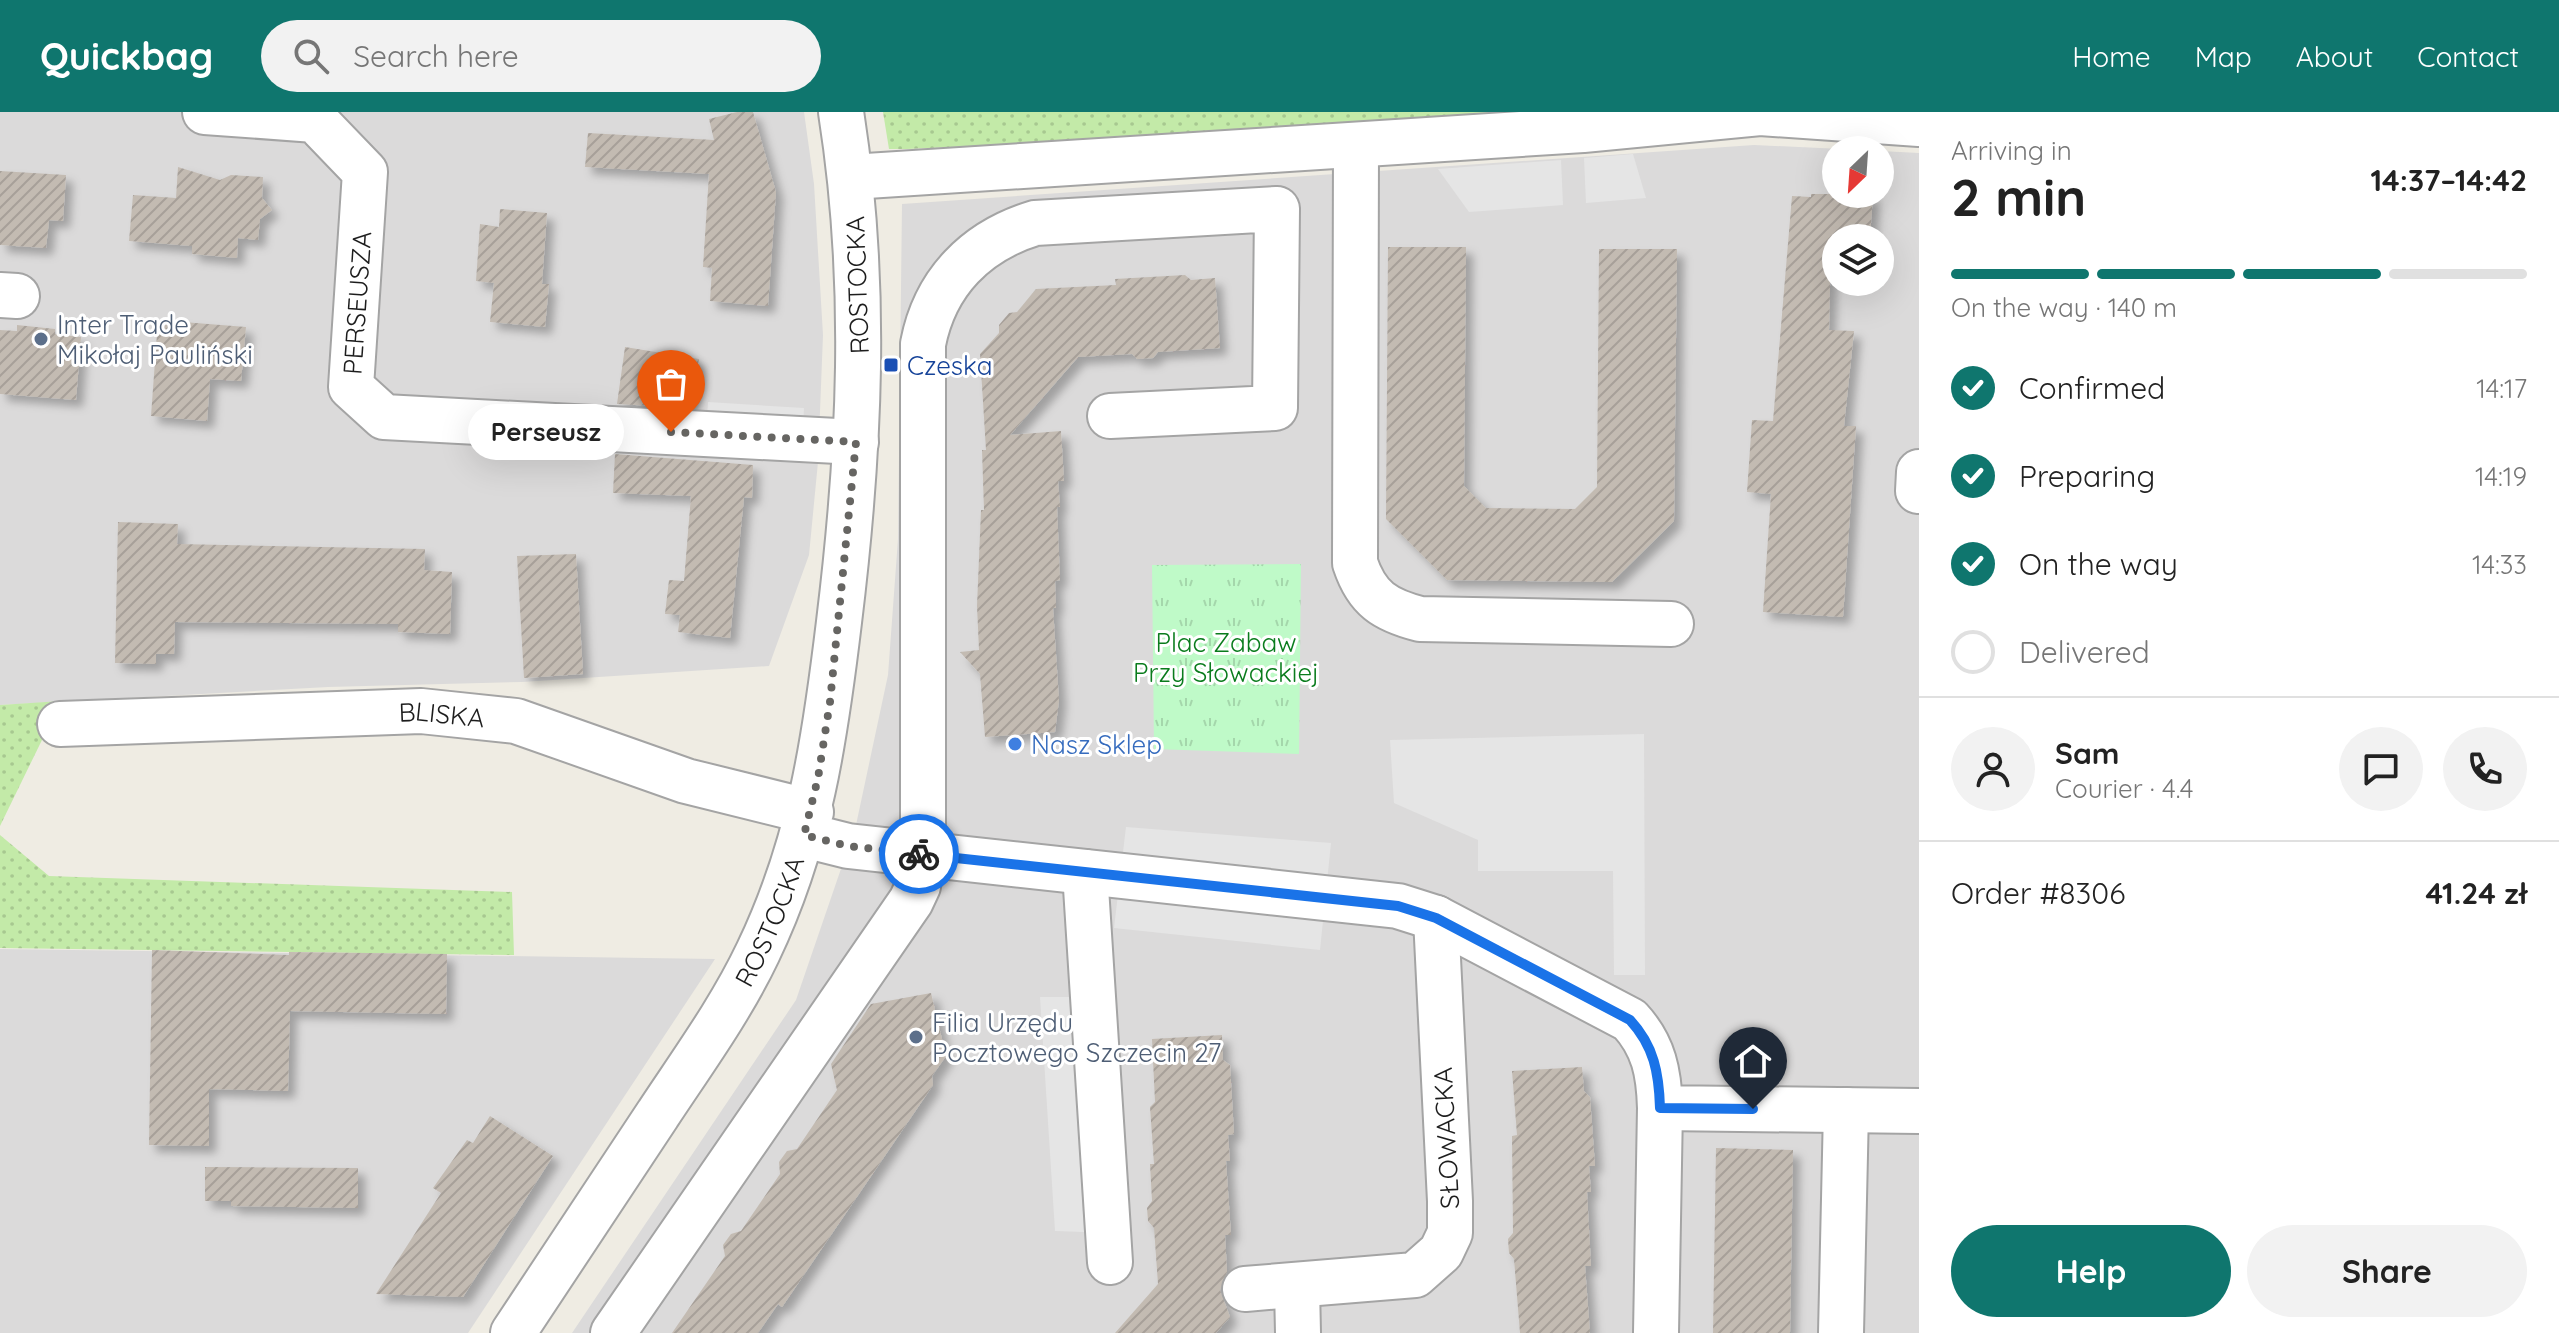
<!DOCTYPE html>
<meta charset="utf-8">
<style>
:root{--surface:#fff;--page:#f2f2f2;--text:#222;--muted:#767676;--line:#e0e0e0;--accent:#0f766e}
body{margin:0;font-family:Quicksand,sans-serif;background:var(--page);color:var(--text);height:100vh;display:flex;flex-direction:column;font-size:30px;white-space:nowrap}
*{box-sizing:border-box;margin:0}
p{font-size:26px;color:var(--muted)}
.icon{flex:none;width:44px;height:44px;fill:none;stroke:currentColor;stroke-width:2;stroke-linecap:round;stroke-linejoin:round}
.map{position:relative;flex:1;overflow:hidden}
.panel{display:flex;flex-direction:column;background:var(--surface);width:640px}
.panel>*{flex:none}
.needle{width:52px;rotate:205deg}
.buttons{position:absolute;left:1822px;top:24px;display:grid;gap:16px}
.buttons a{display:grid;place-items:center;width:72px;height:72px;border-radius:50%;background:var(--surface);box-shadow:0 8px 32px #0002;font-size:40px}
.pin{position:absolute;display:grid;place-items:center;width:68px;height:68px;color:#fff;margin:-82px -34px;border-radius:50% 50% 50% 0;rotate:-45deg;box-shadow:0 0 8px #0007}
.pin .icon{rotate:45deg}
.courier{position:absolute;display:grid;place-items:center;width:80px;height:80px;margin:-40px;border:6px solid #1a73e8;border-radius:50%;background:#fff;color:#222;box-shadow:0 2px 10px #0007}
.bubble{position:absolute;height:56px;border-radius:28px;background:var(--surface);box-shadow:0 8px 32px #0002;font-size:26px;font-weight:700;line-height:56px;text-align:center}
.head em{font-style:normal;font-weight:700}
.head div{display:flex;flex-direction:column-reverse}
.head{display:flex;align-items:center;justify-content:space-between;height:136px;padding:0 32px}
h1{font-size:52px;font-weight:700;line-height:60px}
.bar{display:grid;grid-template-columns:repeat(4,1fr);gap:12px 8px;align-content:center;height:96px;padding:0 32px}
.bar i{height:10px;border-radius:6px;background:var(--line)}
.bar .selected{background:var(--accent)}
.bar p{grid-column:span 4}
.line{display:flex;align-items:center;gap:20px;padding:0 32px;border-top:2px solid var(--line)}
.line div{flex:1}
.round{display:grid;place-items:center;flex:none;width:84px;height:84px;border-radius:42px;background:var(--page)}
ol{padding:0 32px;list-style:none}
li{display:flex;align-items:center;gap:24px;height:88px}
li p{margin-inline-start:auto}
li .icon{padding:8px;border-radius:50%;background:var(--accent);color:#fff;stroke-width:4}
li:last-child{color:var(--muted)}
li i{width:44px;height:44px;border:4px solid var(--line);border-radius:50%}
.action{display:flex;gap:16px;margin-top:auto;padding:16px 32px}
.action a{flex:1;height:92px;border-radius:48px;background:var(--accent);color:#fff;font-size:32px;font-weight:700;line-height:92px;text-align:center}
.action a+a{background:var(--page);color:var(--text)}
header{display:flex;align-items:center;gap:48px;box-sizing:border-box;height:112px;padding:0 40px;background:var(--accent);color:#fff}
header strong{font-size:38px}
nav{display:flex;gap:44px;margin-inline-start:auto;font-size:28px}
.search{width:560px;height:72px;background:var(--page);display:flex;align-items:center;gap:20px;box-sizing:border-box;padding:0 28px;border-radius:44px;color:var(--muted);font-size:30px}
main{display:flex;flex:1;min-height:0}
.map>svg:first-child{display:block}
.residential{fill:#dbdada;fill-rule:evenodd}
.grass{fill:url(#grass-dots)}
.park{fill:url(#park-tufts)}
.parking{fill:#e5e5e5}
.building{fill:url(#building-hatch);filter:url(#shadow)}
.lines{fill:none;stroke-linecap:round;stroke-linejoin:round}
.minor-casing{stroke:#a4a4a4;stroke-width:48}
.minor{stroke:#fff;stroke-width:44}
.done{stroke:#666562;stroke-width:8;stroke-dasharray:0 14.4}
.route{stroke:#1a73e8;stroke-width:10}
.service-dot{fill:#5c6f8a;stroke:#fff;stroke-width:3}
.transit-dot{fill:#1a4fb4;stroke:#fff;stroke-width:3}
.shop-dot{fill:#3f7fe0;stroke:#fff;stroke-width:3}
.labels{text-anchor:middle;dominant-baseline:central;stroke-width:6;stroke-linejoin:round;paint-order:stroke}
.street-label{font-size:26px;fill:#1d1d1d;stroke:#fff}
.service-label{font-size:26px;fill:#4e5e75;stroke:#fff;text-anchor:start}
.transit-label{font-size:26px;fill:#164399;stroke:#fff;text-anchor:start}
.park-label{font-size:26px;fill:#0a7c1d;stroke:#fff}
.shop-label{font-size:26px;fill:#366cbe;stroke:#fff;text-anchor:start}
</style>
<header>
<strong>Quickbag</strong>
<div class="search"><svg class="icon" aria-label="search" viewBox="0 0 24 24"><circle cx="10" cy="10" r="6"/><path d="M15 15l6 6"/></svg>Search here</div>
<nav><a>Home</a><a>Map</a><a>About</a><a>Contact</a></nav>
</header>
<main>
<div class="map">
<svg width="1919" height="1221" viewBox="0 0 1919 1221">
<defs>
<pattern id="grass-dots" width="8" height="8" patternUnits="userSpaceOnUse" patternTransform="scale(2)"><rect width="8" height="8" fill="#c3eaa8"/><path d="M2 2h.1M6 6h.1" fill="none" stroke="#a7c890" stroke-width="1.8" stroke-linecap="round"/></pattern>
<pattern id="park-tufts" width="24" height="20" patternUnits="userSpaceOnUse" patternTransform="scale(2)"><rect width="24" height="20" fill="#bffac8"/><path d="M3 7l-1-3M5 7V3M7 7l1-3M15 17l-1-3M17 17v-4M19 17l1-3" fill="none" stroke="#a4d6ab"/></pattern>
<pattern id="building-hatch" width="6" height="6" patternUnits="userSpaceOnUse" patternTransform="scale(2)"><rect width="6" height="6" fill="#c3bbb2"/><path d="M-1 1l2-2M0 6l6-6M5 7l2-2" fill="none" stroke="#a7a099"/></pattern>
<filter id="shadow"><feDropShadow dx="7" dy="7" stdDeviation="4" flood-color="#0004"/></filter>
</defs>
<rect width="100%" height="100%" fill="#efece3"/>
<g class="residential">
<polygon points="0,0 804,0 814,72 823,223 818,350 809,443 769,554 522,570 328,575 0,593"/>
<path d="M1754,33l108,5h-26v44h44v-43l39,2v1180h-1347l224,-333 60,-175 32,-150 10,-136 4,-335zM1836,126h44v44h-44z"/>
<polygon points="0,837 715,847 468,1221 0,1221"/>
</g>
<g class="grass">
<polygon points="883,0 1540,0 1212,23 907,37 889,37"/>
<polygon points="61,589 0,714 0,593"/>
<polygon points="0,723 49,764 512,780 514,843 0,836"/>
</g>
<polygon class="park" points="1301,452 1299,642 1154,637 1152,453"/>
<g class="parking">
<polygon points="1633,42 1646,86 1586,91 1584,46"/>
<polygon points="1561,48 1563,93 1469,100 1438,57"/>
<polygon points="708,290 804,296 803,315 707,310"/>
<polygon points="1644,622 1645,863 1614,863 1613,759 1478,759 1478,728 1394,691 1390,628"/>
<polygon points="1126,715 1331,731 1320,838 1114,816"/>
<polygon points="1040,885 1071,885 1084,1120 1055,1119"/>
</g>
<g class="building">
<polygon points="737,0 753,0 776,80 768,194 710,189 712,156 703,155 709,62 585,55 588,21 714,28 709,7"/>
<polygon points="178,55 220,68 231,63 263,65 262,86 272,98 260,107 258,128 238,126 237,146 192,142 192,134 129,129 133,83 176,86"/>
<polygon points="0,59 66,63 63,109 49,108 46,136 0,133"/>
<polygon points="1811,82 1873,82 1870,126 1836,126 1836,132 1831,132 1829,218 1854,219 1844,314 1856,314 1843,505 1763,500 1771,382 1747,380 1752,308 1773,309 1792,84 1811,85"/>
<polygon points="500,97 547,101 542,172 549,172 545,215 490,210 494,171 476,169 480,112 499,115"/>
<polygon points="1388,135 1466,135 1464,374 1486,396 1575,397 1597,375 1599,137 1677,137 1674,409 1612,470 1447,468 1386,407"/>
<polygon points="1185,163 1191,168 1215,166 1220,236 1158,240 1153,246 1137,247 1132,242 1078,245 1010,323 1061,319 1064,369 1058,369 1060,395 1057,395 1060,468 1055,469 1056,496 1053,496 1059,588 1055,620 985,625 980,562 960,540 979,538 977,494 981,398 984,398 982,338 986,338 980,242 999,221 999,213 1009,201 1017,200 1036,177 1116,173 1115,167"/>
<polygon points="158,208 246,215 241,269 210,267 207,309 151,304"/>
<polygon points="17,213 55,217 55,222 81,225 76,288 0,282 0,218 17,219"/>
<polygon points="625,235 699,247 691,296 617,292"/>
<polygon points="615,342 753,353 752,386 744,385 730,526 678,520 680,503 665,502 669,468 684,469 691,384 613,381"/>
<polygon points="118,410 178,412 177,432 425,437 424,458 452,460 450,522 398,520 398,512 175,510 174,542 156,542 156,552 115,551"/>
<polygon points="576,442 583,562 524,566 517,444"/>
<polygon points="152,838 289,843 289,840 447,842 446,902 290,899 288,979 209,977 209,1034 149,1033"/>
<polygon points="931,881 946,944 932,964 933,973 782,1195 778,1192 758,1221 672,1221 725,1144 723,1133 731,1122 741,1119 780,1062 779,1050 787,1039 797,1037 837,978 831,952 871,892"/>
<polygon points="1222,923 1223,948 1230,953 1234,1022 1228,1023 1230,1049 1226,1049 1231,1123 1225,1123 1227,1160 1220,1178 1230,1205 1216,1221 1115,1221 1158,1172 1154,1116 1148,1109 1147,1096 1152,1089 1150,1052 1154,1052 1150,995 1155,990 1152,927"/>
<polygon points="1582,955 1584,979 1590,985 1595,1054 1589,1054 1591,1080 1587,1080 1591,1154 1585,1154 1590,1221 1520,1221 1514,1147 1509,1141 1508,1127 1513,1121 1512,1024 1517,1023 1512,959"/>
<polygon points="490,1004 553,1044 463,1185 376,1182 441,1081 433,1076 467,1028 473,1031"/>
<polygon points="1716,1036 1793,1038 1790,1221 1713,1221"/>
<polygon points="205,1055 358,1056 358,1096 231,1094 231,1089 205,1089"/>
</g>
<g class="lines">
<g class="minor-casing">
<g id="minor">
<polyline points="205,0 315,8 365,60 351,275 384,305 856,330"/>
<path d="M1356,33l-1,418c12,36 30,47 65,56l251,5"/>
<polyline points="851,65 1583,18 1760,1 1919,12"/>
<polyline points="0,183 17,184"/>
<polyline points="1918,379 1919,360"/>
<path id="s1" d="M60,612l361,-13 95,10 170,60 125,31"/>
<path d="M804,723l44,11 550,60 38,12 194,102c24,26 29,53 30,88l259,3"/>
<polyline points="1085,760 1110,1150"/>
<polyline points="1297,1175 1298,1221"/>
<polyline points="1245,1177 1415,1163 1441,1140 1450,1121 1450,1089 1436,806"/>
<path id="s2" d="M513,1221c49,-73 97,-146 145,-219 35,-53 73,-105 100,-162 52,-108 67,-213 81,-330 21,-171 29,-339 2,-510"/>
<path d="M613,1221l298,-432 7,-15 5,-32v-510c12,-62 53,-103 112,-121l242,-14 -2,199 -165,8"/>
<polyline points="1656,1221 1660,996"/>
<polyline points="1841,1221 1846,998"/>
</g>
</g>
<use href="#minor" class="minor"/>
</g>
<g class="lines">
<polyline class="done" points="671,320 856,330 830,590 818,666 804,723 848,734 919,742"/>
<path class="route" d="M919,742l479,52 38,12 194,102c24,26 29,53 30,88l93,1"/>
</g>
<g class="service-dot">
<circle cx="41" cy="227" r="8"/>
<circle cx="916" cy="925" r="8"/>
</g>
<rect class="transit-dot" x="883" y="245" width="16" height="16" rx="4"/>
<circle class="shop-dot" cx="1015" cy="632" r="8"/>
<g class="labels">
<g class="street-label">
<text transform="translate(857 173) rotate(-92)">ROSTOCKA</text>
<text transform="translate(357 191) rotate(-86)">PERSEUSZA</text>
<text stroke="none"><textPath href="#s1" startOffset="382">BLISKA</textPath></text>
<text stroke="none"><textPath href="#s2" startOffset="486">ROSTOCKA</textPath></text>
<text transform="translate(1446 1026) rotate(-93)">SŁOWACKA</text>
</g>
<g class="service-label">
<text x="57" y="212">Inter Trade<tspan x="57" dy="30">Mikołaj Pauliński</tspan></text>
<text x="932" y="910">Filia Urzędu<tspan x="932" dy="30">Pocztowego Szczecin 27</tspan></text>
</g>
<g class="transit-label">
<text x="907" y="253">Czeska</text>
</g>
<g class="park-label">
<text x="1226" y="530">Plac Zabaw<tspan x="1226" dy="30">Przy Słowackiej</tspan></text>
</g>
<g class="shop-label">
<text x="1031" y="632">Nasz Sklep</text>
</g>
</g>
</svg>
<div class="buttons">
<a><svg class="needle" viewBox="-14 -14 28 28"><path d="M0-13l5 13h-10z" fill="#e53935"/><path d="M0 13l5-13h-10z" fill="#767676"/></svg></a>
<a><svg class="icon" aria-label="layers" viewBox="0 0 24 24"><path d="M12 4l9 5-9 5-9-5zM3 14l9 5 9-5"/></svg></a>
</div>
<div class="pin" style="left:671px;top:320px;background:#ea580c"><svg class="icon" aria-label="bag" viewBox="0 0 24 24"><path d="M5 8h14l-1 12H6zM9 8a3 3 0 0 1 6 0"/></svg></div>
<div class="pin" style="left:1753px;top:997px;background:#1f2937"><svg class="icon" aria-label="home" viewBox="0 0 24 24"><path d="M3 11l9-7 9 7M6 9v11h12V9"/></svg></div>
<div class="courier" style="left:919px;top:742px"><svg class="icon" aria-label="bike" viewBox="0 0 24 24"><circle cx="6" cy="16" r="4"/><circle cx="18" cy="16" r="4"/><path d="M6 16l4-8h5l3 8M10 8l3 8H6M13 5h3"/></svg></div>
<div class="bubble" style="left:468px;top:292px;width:156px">Perseusz</div>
</div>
<section class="panel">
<div class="head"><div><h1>2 min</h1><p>Arriving in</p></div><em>14:37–14:42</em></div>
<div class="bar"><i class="selected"></i><i class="selected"></i><i class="selected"></i><i></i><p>On the way · 140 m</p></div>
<ol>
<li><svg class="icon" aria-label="check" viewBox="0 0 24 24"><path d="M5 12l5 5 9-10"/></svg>Confirmed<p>14:17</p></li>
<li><svg class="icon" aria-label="check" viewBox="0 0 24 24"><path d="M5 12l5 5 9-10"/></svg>Preparing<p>14:19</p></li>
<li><svg class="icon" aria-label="check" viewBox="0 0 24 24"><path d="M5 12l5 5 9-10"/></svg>On the way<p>14:33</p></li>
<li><i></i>Delivered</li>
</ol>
<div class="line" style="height:144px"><a class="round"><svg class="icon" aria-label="person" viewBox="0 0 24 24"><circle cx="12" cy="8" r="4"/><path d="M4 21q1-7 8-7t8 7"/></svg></a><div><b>Sam</b><p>Courier · 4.4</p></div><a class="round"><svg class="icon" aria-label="chat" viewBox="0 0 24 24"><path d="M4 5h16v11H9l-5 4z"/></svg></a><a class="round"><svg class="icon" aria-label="phone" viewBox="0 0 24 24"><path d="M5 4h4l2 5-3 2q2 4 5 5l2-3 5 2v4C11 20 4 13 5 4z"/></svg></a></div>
<div class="line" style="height:104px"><div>Order #8306</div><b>41.24 zł</b></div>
<div class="action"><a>Help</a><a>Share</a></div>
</section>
</main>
